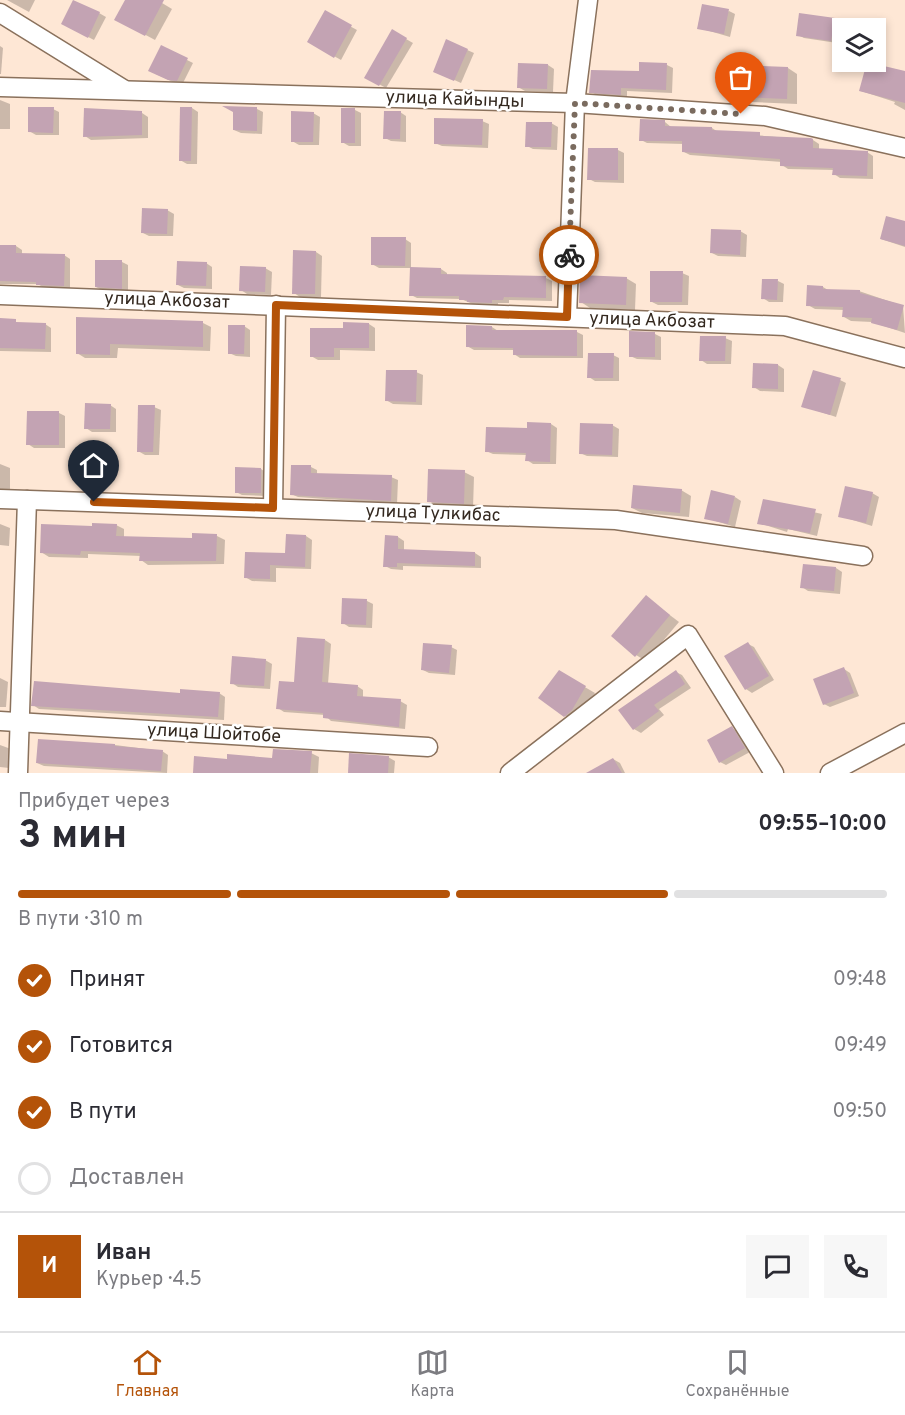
<!DOCTYPE html>
<html lang="ru">
<meta charset="utf-8">
<style>
:root{--surface:#fff;--page:#f7f7f7;--text:#2b2b33;--muted:#7c7c81;--line:#e1e1e2;--accent:#b45309}
body{margin:0;font-family:Overpass,sans-serif;background:var(--page);color:var(--text);height:100vh;display:flex;flex-direction:column;font-size:22px;white-space:nowrap}
*{box-sizing:border-box;margin:0}
p{font-size:20px;color:var(--muted)}
.icon{flex:none;width:33px;height:33px;fill:none;stroke:currentColor;stroke-width:2;stroke-linecap:round;stroke-linejoin:round}
.map{position:relative;height:773px;overflow:hidden}
.sheet{display:flex;flex-direction:column;background:var(--surface);flex:1}
.sheet>*{flex:none}
.tools{position:absolute;left:832px;top:18px;display:grid;gap:12px}
.tools a{display:grid;place-items:center;width:54px;height:54px;border-radius:0px;background:var(--surface);box-shadow:0 3px 9px #0003;font-size:30px}
.pin{position:absolute;display:grid;place-items:center;width:51px;height:51px;color:#fff;margin:-62px -26px;border-radius:50% 50% 50% 0;rotate:-45deg;box-shadow:0 0 6px #0007}
.pin .icon{rotate:45deg}
.courier{position:absolute;display:grid;place-items:center;width:60px;height:60px;margin:-30px;border:4px solid #b45309;border-radius:50%;background:#fff;color:#222;box-shadow:0 2px 8px #0007}
.head em{font-style:normal;font-weight:700}
.head div{display:flex;flex-direction:column-reverse}
.head{display:flex;align-items:center;justify-content:space-between;height:102px;padding:0 18px}
h1{font-size:39px;font-weight:700;line-height:45px}
.bar{display:grid;grid-template-columns:repeat(4,1fr);gap:9px 6px;align-content:center;height:72px;padding:0 18px}
.bar i{height:8px;border-radius:4px;background:var(--line)}
.bar .selected{background:var(--accent)}
.bar p{grid-column:span 4}
.line{display:flex;align-items:center;gap:15px;padding:0 18px;border-top:2px solid var(--line)}
.line div{flex:1}
.round{display:grid;place-items:center;flex:none;width:63px;height:63px;border-radius:0px;background:var(--page)}
ol{padding:0 18px;list-style:none}
li{display:flex;align-items:center;gap:18px;height:66px}
li p{margin-inline-start:auto}
li .icon{padding:6px;border-radius:50%;background:var(--accent);color:#fff;stroke-width:4}
li:last-child{color:var(--muted)}
li i{width:33px;height:33px;border:3px solid var(--line);border-radius:50%}
.menu{display:flex;justify-content:space-around;align-items:center;height:84px;border-top:2px solid var(--line);background:var(--surface);font-size:16px;color:var(--muted)}
.menu a{display:grid;justify-items:center;gap:3px}
.menu .selected{color:var(--accent)}
.map>svg:first-child{display:block}
.shadow{fill:#0003}
.building{fill:#c3a3b3}
.lines{fill:none;stroke-linecap:round;stroke-linejoin:round}
.minor-casing{stroke:#8a715c;stroke-width:21}
.minor{stroke:#fff;stroke-width:18}
.done{stroke:#7a6b5f;stroke-width:6;stroke-dasharray:0 10.8}
.route{stroke:#b45309;stroke-width:8}
.labels{text-anchor:middle;dominant-baseline:central;stroke-width:5;stroke-linejoin:round;paint-order:stroke}
.street-label{font-size:18px;fill:#33281f;stroke:#fff}
</style>
<div class="map">
<svg width="905" height="773" viewBox="0 0 905 773">
<rect width="100%" height="100%" fill="#fee7d5"/>
<g class="shadow">
<polygon points="7,0 35,0 29,12"/>
<polygon points="127,0 157,0 172,9 155,40 116,19"/>
<polygon points="729,11 735,14 730,37 699,28"/>
<polygon points="99,13 106,17 94,40 69,27"/>
<polygon points="326,13 357,30 341,60 309,42"/>
<polygon points="834,19 840,23 837,43 804,38 798,35"/>
<polygon points="392,31 413,43 386,88 366,77"/>
<polygon points="447,41 474,53 461,83 441,74"/>
<polygon points="0,46 3,48 1,74 0,74"/>
<polygon points="187,60 193,63 183,83 175,83 156,74"/>
<polygon points="548,65 554,69 553,92 525,91 518,87"/>
<polygon points="667,65 673,68 672,93 627,91 627,98 597,95 591,92"/>
<polygon points="788,68 797,74 797,104 752,102 742,96"/>
<polygon points="905,73 905,110 894,104 895,102 861,91"/>
<polygon points="0,100 10,104 10,129 0,129"/>
<polygon points="192,108 198,112 197,164 187,164 180,160"/>
<polygon points="53,109 59,112 59,135 36,135 29,131"/>
<polygon points="257,109 263,112 262,134 241,133 234,130"/>
<polygon points="355,110 361,113 361,146 349,146 342,142"/>
<polygon points="400,112 406,116 406,142 391,141 385,138"/>
<polygon points="142,113 148,117 148,138 91,140 85,136"/>
<polygon points="313,113 320,117 319,145 299,145 292,141"/>
<polygon points="482,121 489,124 488,148 442,146 435,143"/>
<polygon points="665,122 671,127 712,128 718,132 813,140 819,144 819,149 867,152 873,156 873,179 840,178 834,174 834,170 788,169 782,165 782,162 690,155 684,152 684,144 647,143 641,140"/>
<polygon points="551,123 558,127 557,150 533,149 527,146"/>
<polygon points="589,149 618,150 624,153 624,183 595,182 589,179"/>
<polygon points="167,210 174,214 173,236 149,236 143,233"/>
<polygon points="905,223 905,247 881,239"/>
<polygon points="740,231 747,235 746,257 718,256 712,253"/>
<polygon points="405,239 411,243 411,268 379,268 372,264"/>
<polygon points="0,246 16,246 22,250 22,255 64,255 70,259 70,289 44,288 38,284 0,284"/>
<polygon points="316,252 322,256 321,297 300,297 294,293"/>
<polygon points="122,262 128,265 128,291 102,290 96,287"/>
<polygon points="206,263 212,267 212,289 184,288 178,285"/>
<polygon points="265,268 272,272 271,295 247,294 241,290"/>
<polygon points="411,269 441,269 447,273 447,276 546,278 552,281 552,301 509,300 509,303 498,303 498,306 475,305 461,299 417,298 411,295"/>
<polygon points="682,273 689,276 688,305 658,305 652,302"/>
<polygon points="626,278 636,284 635,310 590,308 581,302"/>
<polygon points="778,281 784,284 783,302 769,302 763,298"/>
<polygon points="823,287 828,290 859,291 903,306 905,333 872,322 851,321 844,317 844,310 815,309 808,305"/>
<polygon points="78,319 203,323 211,327 210,351 118,348 117,358 85,358 77,353"/>
<polygon points="0,322 45,324 51,328 51,352 0,351"/>
<polygon points="369,324 375,328 375,351 340,350 340,360 318,360 311,356 345,330"/>
<polygon points="244,326 250,330 250,357 236,356 229,353"/>
<polygon points="492,327 498,331 577,332 583,335 583,358 520,358 514,354 514,350 474,350 467,346"/>
<polygon points="655,334 661,337 661,360 637,359 630,356"/>
<polygon points="725,338 732,341 731,364 707,364 701,360"/>
<polygon points="613,355 619,358 619,381 595,381 589,377"/>
<polygon points="754,365 778,365 784,369 784,392 760,391 754,387"/>
<polygon points="416,372 423,375 422,405 393,404 386,400"/>
<polygon points="840,380 846,383 836,417 803,406"/>
<polygon points="110,405 116,409 116,432 92,432 86,428"/>
<polygon points="154,407 161,410 159,455 145,455 138,451"/>
<polygon points="28,412 59,413 65,416 65,448 34,448 28,444"/>
<polygon points="551,424 557,428 556,464 533,464 527,460 527,455 493,454 486,451 528,429"/>
<polygon points="612,425 619,429 618,457 587,456 580,453"/>
<polygon points="0,464 10,468 10,490 0,489"/>
<polygon points="311,467 317,470 317,474 391,477 398,480 397,504 298,497 291,494"/>
<polygon points="261,469 267,473 266,496 242,495 236,492"/>
<polygon points="464,472 474,477 473,508 439,507 429,501"/>
<polygon points="681,490 691,496 689,517 642,513 632,508"/>
<polygon points="872,493 879,497 872,526 840,516"/>
<polygon points="735,497 741,501 735,527 706,518"/>
<polygon points="765,501 822,514 817,536 788,529 787,532 759,523"/>
<polygon points="0,524 10,528 9,546 0,545"/>
<polygon points="116,525 124,529 124,537 193,540 193,535 217,536 225,540 224,564 148,565 141,560 141,556 88,554 88,558 49,557 41,552 93,528"/>
<polygon points="306,536 312,540 311,569 276,568 276,582 252,581 245,577 286,554"/>
<polygon points="398,537 404,541 404,551 475,553 481,557 481,568 403,566 403,570 391,569 385,566"/>
<polygon points="804,565 836,568 842,572 840,594 808,591 802,587"/>
<polygon points="646,597 679,622 646,661 636,655"/>
<polygon points="344,600 367,601 373,604 372,628 349,627 343,623"/>
<polygon points="325,640 331,644 328,684 357,686 363,690 363,698 400,701 407,705 405,729 331,721 325,715 284,712 278,708"/>
<polygon points="748,644 754,647 774,680 752,693 746,689"/>
<polygon points="451,647 457,650 455,675 429,673 423,670"/>
<polygon points="265,660 272,664 270,689 238,687 232,683"/>
<polygon points="844,669 850,673 859,696 830,707 824,704"/>
<polygon points="559,672 595,693 582,716 575,722 565,716"/>
<polygon points="676,672 682,675 691,688 659,709 664,715 641,733 634,729 620,710"/>
<polygon points="0,678 8,682 6,707 0,707"/>
<polygon points="219,693 225,697 224,720 39,709 33,705"/>
<polygon points="732,728 738,732 750,752 726,765 720,762"/>
<polygon points="0,745 11,749 9,768 0,767"/>
<polygon points="115,745 162,751 168,755 167,773 44,766 37,763"/>
<polygon points="311,753 319,757 318,773 194,773 228,761 273,760"/>
<polygon points="388,757 395,761 394,773 349,773"/>
<polygon points="613,759 620,763 625,773 589,773"/>
</g>
<g class="building">
<polygon points="73,0 100,12 88,38 61,24"/>
<polygon points="125,0 164,0 145,36 114,20"/>
<polygon points="702,4 729,9 724,34 697,29"/>
<polygon points="325,10 352,25 334,58 307,42"/>
<polygon points="799,13 835,18 831,41 796,36"/>
<polygon points="392,29 407,38 379,86 364,78"/>
<polygon points="446,39 468,49 454,81 433,72"/>
<polygon points="161,45 188,58 177,81 168,80 148,71"/>
<polygon points="639,62 667,63 666,90 621,88 621,95 589,93 591,70 639,71"/>
<polygon points="867,62 905,71 905,103 859,91"/>
<polygon points="518,63 548,64 547,89 517,88"/>
<polygon points="741,65 788,67 787,99 740,97"/>
<polygon points="222,106 257,107 257,131 233,130 233,112"/>
<polygon points="28,107 54,107 53,133 28,132"/>
<polygon points="180,107 192,107 191,161 179,161"/>
<polygon points="84,108 142,111 142,135 83,137"/>
<rect x="341" y="108" width="14" height="35"/>
<polygon points="291,111 314,112 313,142 291,142"/>
<polygon points="384,111 401,111 400,139 383,139"/>
<polygon points="434,118 483,119 482,145 434,144"/>
<polygon points="640,119 665,120 665,126 712,127 712,130 760,132 760,136 811,138 813,139 813,148 868,151 867,176 832,175 833,168 780,166 780,159 682,152 682,141 639,141"/>
<polygon points="526,122 552,122 551,147 525,147"/>
<polygon points="588,148 618,148 618,180 587,180"/>
<polygon points="142,208 168,209 167,234 141,233"/>
<polygon points="886,216 905,221 905,246 880,239"/>
<polygon points="711,229 741,230 740,255 710,253"/>
<polygon points="371,237 406,237 405,266 371,265"/>
<polygon points="0,245 16,245 16,253 65,254 64,286 36,285 36,282 0,281"/>
<polygon points="293,250 316,251 315,294 292,294"/>
<polygon points="95,260 122,260 122,289 95,287"/>
<polygon points="177,261 207,262 206,286 176,285"/>
<polygon points="240,266 266,267 265,292 239,291"/>
<polygon points="410,267 441,268 441,274 546,276 546,298 504,297 503,300 492,300 492,303 467,302 467,300 459,300 459,296 409,296"/>
<polygon points="650,271 683,271 682,302 650,302"/>
<polygon points="580,275 627,277 626,305 579,303"/>
<polygon points="762,279 778,279 777,300 761,299"/>
<polygon points="807,285 823,286 823,289 860,290 860,293 904,305 897,330 871,323 872,318 842,317 843,307 806,306"/>
<polygon points="76,317 203,321 203,347 110,344 110,355 76,354"/>
<polygon points="0,318 16,319 16,322 46,323 45,349 0,348"/>
<polygon points="343,322 369,323 369,348 334,348 334,357 310,357 310,328 343,328"/>
<polygon points="228,325 245,325 244,354 228,354"/>
<polygon points="466,325 492,326 492,330 577,330 577,356 513,355 513,348 466,347"/>
<polygon points="629,331 655,332 655,357 629,357"/>
<polygon points="700,336 726,336 725,361 699,361"/>
<polygon points="588,353 614,353 613,378 587,378"/>
<polygon points="753,363 778,364 778,389 752,388"/>
<polygon points="386,370 417,370 416,402 385,401"/>
<polygon points="813,370 841,378 830,415 801,407"/>
<polygon points="85,403 111,404 110,429 84,429"/>
<polygon points="138,405 155,405 153,452 137,452"/>
<polygon points="27,411 59,411 59,445 26,445"/>
<polygon points="527,422 551,423 550,462 525,461 526,453 485,452 486,427 527,428"/>
<polygon points="580,423 613,424 612,455 579,454"/>
<polygon points="291,465 311,465 311,473 392,475 391,501 290,495"/>
<polygon points="235,467 261,468 261,493 235,493"/>
<polygon points="428,469 465,470 464,504 427,502"/>
<polygon points="633,485 682,489 680,513 631,508"/>
<polygon points="845,486 873,492 866,523 838,517"/>
<polygon points="711,490 735,496 728,524 704,519"/>
<polygon points="763,499 816,509 810,533 757,524"/>
<polygon points="92,523 117,524 116,536 192,538 192,533 217,534 216,561 139,561 140,553 81,551 80,555 40,553 41,524 92,526"/>
<polygon points="286,534 306,535 305,567 270,565 270,579 244,578 245,552 285,553"/>
<polygon points="385,535 398,536 398,549 475,552 475,566 397,563 397,567 383,567"/>
<polygon points="803,564 836,567 834,591 800,588"/>
<polygon points="646,595 670,615 635,657 611,636"/>
<polygon points="342,598 367,599 366,625 341,624"/>
<polygon points="297,637 325,639 322,682 358,685 357,696 401,699 399,727 323,718 323,713 276,709 279,681 294,682"/>
<polygon points="748,642 769,676 745,690 724,656"/>
<polygon points="423,643 452,645 449,673 421,670"/>
<polygon points="232,656 266,659 264,686 230,684"/>
<polygon points="844,667 854,693 823,705 813,679"/>
<polygon points="559,670 586,686 572,710 564,717 538,698"/>
<polygon points="676,670 685,684 654,705 659,711 633,730 618,710"/>
<polygon points="34,681 180,693 180,689 220,692 218,717 31,706"/>
<polygon points="732,726 745,748 719,763 707,740"/>
<polygon points="38,739 115,744 115,746 163,750 161,771 36,763"/>
<polygon points="273,749 312,751 310,773 193,773 194,756 227,759 227,754 272,758"/>
<polygon points="349,753 389,756 388,773 348,773"/>
<polygon points="613,758 622,773 586,773"/>
</g>
<g class="lines">
<g class="minor-casing">
<g id="minor">
<polyline points="0,13 123,89"/>
<polyline points="0,87 575,103 765,116 905,148"/>
<polyline points="0,295 785,326 905,358"/>
<polyline points="567,317 575,103 588,0"/>
<polyline points="0,499 616,520 863,556"/>
<polyline points="273,508 276,305"/>
<polyline points="0,721 428,747"/>
<polyline points="18,773 27,500"/>
<polyline points="510,773 688,635 774,773"/>
<polyline points="830,773 905,733"/>
</g>
</g>
<use href="#minor" class="minor"/>
</g>
<g class="lines">
<polyline class="done" points="569,255 575,103 741,114"/>
<polyline class="route" points="94,502 273,508 276,305 567,317 569,255"/>
</g>
<g class="labels">
<g class="street-label">
<text transform="translate(455 100) rotate(2)">улица Кайынды</text>
<text transform="translate(167 301) rotate(2)">улица Акбозат</text>
<text transform="translate(652 321) rotate(2)">улица Акбозат</text>
<text transform="translate(433 514) rotate(2)">улица Тулкибас</text>
<text transform="translate(214 734) rotate(3)">улица Шойтобе</text>
</g>
</g>
</svg>
<div class="tools">
<a><svg class="icon" aria-label="layers" viewBox="0 0 24 24"><path d="M12 4l9 5-9 5-9-5zM3 14l9 5 9-5"/></svg></a>
</div>
<div class="pin" style="left:741px;top:114px;background:#ea580c"><svg class="icon" aria-label="bag" viewBox="0 0 24 24"><path d="M5 8h14l-1 12H6zM9 8a3 3 0 0 1 6 0"/></svg></div>
<div class="pin" style="left:94px;top:502px;background:#1f2937"><svg class="icon" aria-label="home" viewBox="0 0 24 24"><path d="M3 11l9-7 9 7M6 9v11h12V9"/></svg></div>
<div class="courier" style="left:569px;top:255px"><svg class="icon" aria-label="bike" viewBox="0 0 24 24"><circle cx="6" cy="16" r="4"/><circle cx="18" cy="16" r="4"/><path d="M6 16l4-8h5l3 8M10 8l3 8H6M13 5h3"/></svg></div>
</div>
<section class="sheet">
<div class="head"><div><h1>3 мин</h1><p>Прибудет через</p></div><em>09:55–10:00</em></div>
<div class="bar"><i class="selected"></i><i class="selected"></i><i class="selected"></i><i></i><p>В пути · 310 m</p></div>
<ol>
<li><svg class="icon" aria-label="check" viewBox="0 0 24 24"><path d="M5 12l5 5 9-10"/></svg>Принят<p>09:48</p></li>
<li><svg class="icon" aria-label="check" viewBox="0 0 24 24"><path d="M5 12l5 5 9-10"/></svg>Готовится<p>09:49</p></li>
<li><svg class="icon" aria-label="check" viewBox="0 0 24 24"><path d="M5 12l5 5 9-10"/></svg>В пути<p>09:50</p></li>
<li><i></i>Доставлен</li>
</ol>
<div class="line" style="height:108px"><b class="round" style="background:var(--accent);color:#fff">И</b><div><b>Иван</b><p>Курьер · 4.5</p></div><a class="round"><svg class="icon" aria-label="chat" viewBox="0 0 24 24"><path d="M4 5h16v11H9l-5 4z"/></svg></a><a class="round"><svg class="icon" aria-label="phone" viewBox="0 0 24 24"><path d="M5 4h4l2 5-3 2q2 4 5 5l2-3 5 2v4C11 20 4 13 5 4z"/></svg></a></div>
</section>
<nav class="menu">
<a class="selected"><svg class="icon" aria-label="home" viewBox="0 0 24 24"><path d="M3 11l9-7 9 7M6 9v11h12V9"/></svg>Главная</a>
<a><svg class="icon" aria-label="map" viewBox="0 0 24 24"><path d="M3 6l6-2 6 2 6-2v14l-6 2-6-2-6 2zM9 4v14M15 6v14"/></svg>Карта</a>
<a><svg class="icon" aria-label="saved" viewBox="0 0 24 24"><path d="M7 4h10v16l-5-4-5 4z"/></svg>Сохранённые</a>
</nav>
